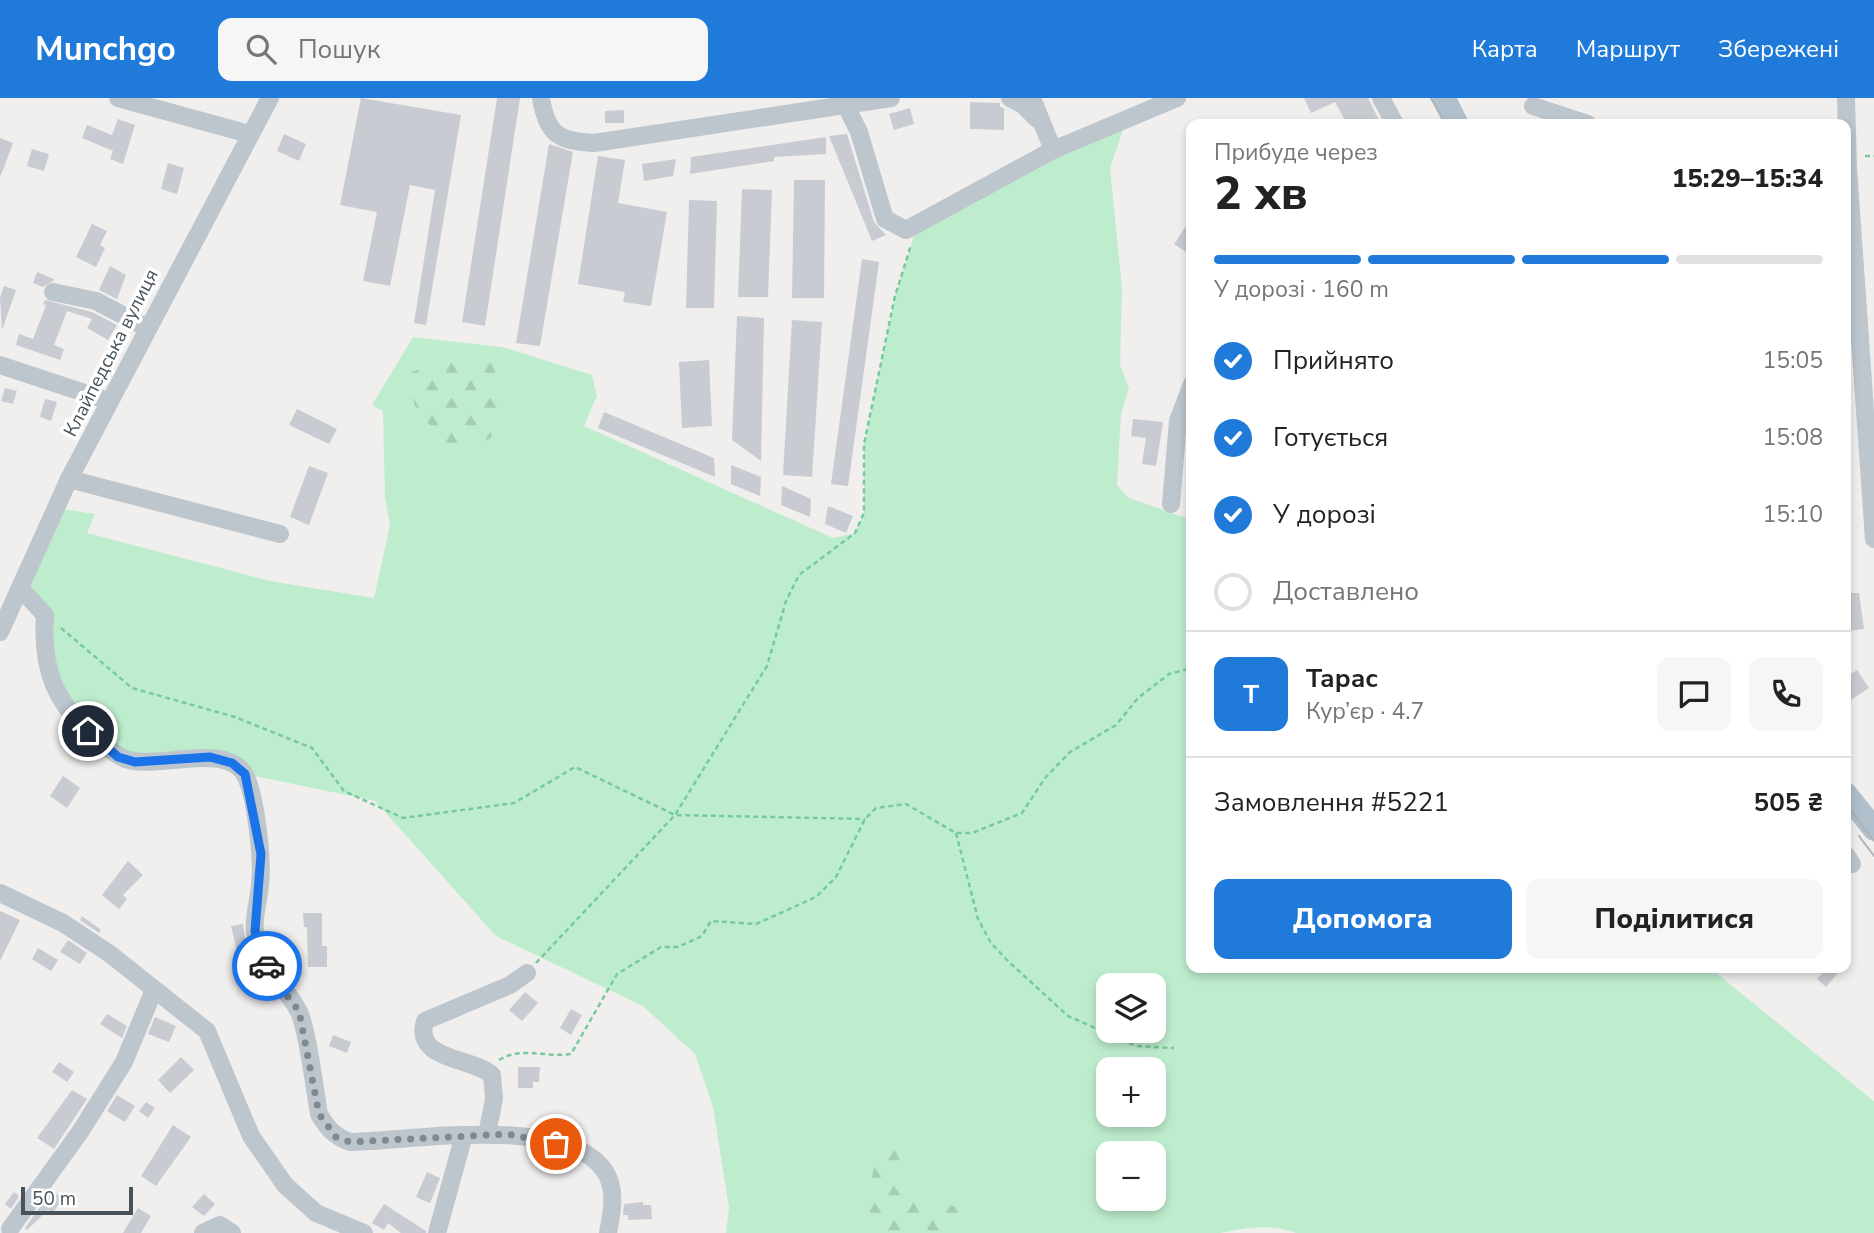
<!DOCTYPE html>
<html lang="uk">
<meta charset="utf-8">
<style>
:root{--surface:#fff;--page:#f6f6f6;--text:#222;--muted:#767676;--line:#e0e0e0;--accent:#1f7ad9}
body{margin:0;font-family:"Nunito Sans",sans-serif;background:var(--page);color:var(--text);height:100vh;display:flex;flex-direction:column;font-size:26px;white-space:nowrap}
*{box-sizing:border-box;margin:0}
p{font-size:23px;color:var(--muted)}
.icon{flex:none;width:38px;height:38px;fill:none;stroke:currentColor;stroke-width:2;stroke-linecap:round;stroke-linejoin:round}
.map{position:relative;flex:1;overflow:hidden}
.sheet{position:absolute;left:1186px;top:21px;width:665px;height:854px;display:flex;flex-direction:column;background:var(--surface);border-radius:14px;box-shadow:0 4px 10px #0003}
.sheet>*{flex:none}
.controls{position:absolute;left:1096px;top:875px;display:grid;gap:14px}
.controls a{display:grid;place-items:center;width:70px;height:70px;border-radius:14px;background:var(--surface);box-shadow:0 4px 10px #0003;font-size:35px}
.scale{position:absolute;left:21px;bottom:18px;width:112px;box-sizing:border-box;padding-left:7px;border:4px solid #47525b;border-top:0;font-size:19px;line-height:24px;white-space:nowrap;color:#47525b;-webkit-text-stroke:5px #fff;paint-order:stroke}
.pin{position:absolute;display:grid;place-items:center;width:60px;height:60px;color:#fff;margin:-30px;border:4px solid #fff;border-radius:50%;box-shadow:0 2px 7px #0007}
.courier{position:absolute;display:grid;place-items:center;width:70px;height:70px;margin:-35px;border:5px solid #1a73e8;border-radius:50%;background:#fff;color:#222;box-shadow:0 2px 9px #0007}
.headline em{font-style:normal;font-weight:800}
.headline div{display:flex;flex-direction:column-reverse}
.headline{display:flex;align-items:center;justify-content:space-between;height:119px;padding:0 28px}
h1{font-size:46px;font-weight:800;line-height:52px}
.bar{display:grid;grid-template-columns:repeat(4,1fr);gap:10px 7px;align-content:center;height:84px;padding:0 28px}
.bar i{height:9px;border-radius:5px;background:var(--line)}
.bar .active{background:var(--accent)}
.bar p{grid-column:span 4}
.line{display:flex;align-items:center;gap:18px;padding:0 28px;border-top:2px solid var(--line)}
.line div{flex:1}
.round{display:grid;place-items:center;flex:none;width:74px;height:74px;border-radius:14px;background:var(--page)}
ol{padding:0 28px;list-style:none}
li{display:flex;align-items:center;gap:21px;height:77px}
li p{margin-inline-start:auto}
li .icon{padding:7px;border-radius:50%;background:var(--accent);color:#fff;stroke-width:4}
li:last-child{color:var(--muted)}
li i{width:38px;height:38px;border:4px solid var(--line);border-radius:50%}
.action{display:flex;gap:14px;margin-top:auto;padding:14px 28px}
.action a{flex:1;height:80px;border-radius:14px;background:var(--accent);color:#fff;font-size:28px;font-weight:800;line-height:80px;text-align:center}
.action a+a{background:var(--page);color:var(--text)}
header{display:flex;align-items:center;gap:42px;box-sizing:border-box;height:98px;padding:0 35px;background:var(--accent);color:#fff}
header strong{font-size:33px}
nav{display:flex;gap:38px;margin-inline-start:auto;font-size:24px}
.search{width:490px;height:63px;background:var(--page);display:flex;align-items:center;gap:18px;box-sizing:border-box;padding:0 24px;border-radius:14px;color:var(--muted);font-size:26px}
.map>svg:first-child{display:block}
.grass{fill:#beedce;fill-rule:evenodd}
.forest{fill:url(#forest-firs)}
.building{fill:#c8cbd1}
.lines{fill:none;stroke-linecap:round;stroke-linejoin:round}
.path{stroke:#77ca9d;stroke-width:2.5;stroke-dasharray:5 3.5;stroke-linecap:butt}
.minor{stroke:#bdc6cd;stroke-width:18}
.major{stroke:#afbfcc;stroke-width:23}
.tram{stroke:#b0b4b8;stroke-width:2}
.done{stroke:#82898e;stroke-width:7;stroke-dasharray:0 12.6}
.route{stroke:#1a73e8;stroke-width:9}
.labels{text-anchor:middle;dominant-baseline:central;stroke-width:7;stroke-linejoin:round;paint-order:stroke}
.street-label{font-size:19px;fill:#47525b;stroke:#fff}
</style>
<header>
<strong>Munchgo</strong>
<div class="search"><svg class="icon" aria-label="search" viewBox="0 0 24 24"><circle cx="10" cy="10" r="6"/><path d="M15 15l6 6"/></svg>Пошук</div>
<nav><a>Карта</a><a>Маршрут</a><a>Збережені</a></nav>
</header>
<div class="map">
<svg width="1874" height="1135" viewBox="0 0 1874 1135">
<defs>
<pattern id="forest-firs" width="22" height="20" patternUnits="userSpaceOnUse" patternTransform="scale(1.75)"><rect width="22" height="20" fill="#beedce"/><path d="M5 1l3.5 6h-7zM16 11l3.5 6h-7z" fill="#a5cdb3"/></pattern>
</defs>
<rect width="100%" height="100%" fill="#f1eeee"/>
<path class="grass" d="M1126,23l-16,47 12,120 -2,77 9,23 -8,26 -4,71 12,13 63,22v448h518l164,133v132h-578c-24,-10 -52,-5 -76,0h-494l3,-25 -16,-101 -18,-53 -52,-48 -147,-70 -121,-135 -130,-27 -14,-11 -113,-6 -65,-72 -8,-70 -25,-27 36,-80 39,6 -8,19 183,48 104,17 16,-73 -5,-28 -2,-86 -11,-6 41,-68 89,10 90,28 5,21 -13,30 249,112 22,-5 9,-20v-69l31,-148 20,-63zM1108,887h45v46h-45zM1108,971h45v46h-45zM1108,1055h45v46h-45z"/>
<g class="forest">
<path d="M478,258l15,7c7,27 6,48 -2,75l-33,15 -19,3 -6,-26 -19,-26 -4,-31 32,-15z"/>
<path d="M896,1049l4,12 -13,12c14,42 42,24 72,37l3,13 -8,12h-88l9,-81z"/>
</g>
<g class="building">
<polygon points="361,0 461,17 426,227 414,225 435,92 410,87 390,188 363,183 377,114 340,107"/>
<polygon points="497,0 520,0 485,228 462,224"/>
<polygon points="1304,0 1368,0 1381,26 1347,26 1335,4 1311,15"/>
<polygon points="970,4 1000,5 1000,9 1004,10 1004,32 970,31"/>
<polygon points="910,10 914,26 894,32 889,16"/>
<polygon points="624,12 624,25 605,25 605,13"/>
<polygon points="118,21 135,27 123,66 110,61 113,53 82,40 87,27 112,37"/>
<polygon points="284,36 306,46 299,63 277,53"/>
<polygon points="847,36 874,124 886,137 872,143 829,38"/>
<polygon points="826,39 826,56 774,59 774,63 690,76 691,59"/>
<polygon points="0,40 13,45 1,77 0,77"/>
<polygon points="549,46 573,54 540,248 516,245"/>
<polygon points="32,51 49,56 44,73 27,68"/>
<polygon points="598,58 625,62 618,105 667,114 651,208 623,204 625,194 578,186"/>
<polygon points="676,61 673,78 644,83 642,66"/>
<polygon points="168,65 184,70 177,96 161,91"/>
<polygon points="794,82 825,82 824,200 792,200"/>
<polygon points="742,91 772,92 768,199 738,199"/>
<polygon points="689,102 717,103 714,210 686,210"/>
<polygon points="1192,119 1192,146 1186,154 1174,146"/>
<polygon points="92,126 107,133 100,147 105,150 96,169 76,159"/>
<polygon points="862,161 879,164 848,388 831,386"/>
<polygon points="110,168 126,177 117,201 99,192"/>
<polygon points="37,174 54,181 53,183 43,189 33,185"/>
<polygon points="4,188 16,192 2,232 0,199"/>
<polygon points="45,202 92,214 117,227 108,242 87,230 92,221 67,213 54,247 64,251 60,262 16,247 19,236 33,241 46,207 43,206"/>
<polygon points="737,218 764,220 761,363 732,342"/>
<polygon points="792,222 822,224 812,379 783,377"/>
<polygon points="709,262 712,328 682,330 679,264"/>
<polygon points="5,290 17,293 13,306 1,303"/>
<polygon points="45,301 57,304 51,323 40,319"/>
<polygon points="297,311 337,331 329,346 289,327"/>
<polygon points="604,314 714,360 715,379 598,330"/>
<polygon points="1133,321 1163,324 1156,368 1142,366 1146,340 1131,338"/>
<polygon points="731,367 761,379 760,398 731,386"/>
<polygon points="309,368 328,375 309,427 290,419"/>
<polygon points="782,388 811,401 810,419 781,407"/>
<polygon points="828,408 853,418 846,435 825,426"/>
<polygon points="1846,495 1859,495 1864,531 1846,533"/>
<polygon points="1857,572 1869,590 1846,605 1846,579"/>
<polygon points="63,678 80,690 67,710 50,698"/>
<polygon points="128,763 143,777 123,797 127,801 119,811 102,797"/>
<polygon points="0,813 20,822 0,863"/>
<polygon points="303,815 322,815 322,848 327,848 327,869 308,869 307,829 304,829"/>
<polygon points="82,818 101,832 99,835 80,822"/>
<polygon points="243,826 249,864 240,866 231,828"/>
<polygon points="68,842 87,855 80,866 60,854"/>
<polygon points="38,850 58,862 51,873 32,861"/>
<polygon points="1827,870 1842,870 1826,889 1817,881"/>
<polygon points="525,894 538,905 522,923 509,912"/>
<polygon points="571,911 582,917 571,937 560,930"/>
<polygon points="107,916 127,928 122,940 100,926"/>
<polygon points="155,919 176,928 169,944 148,936"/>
<polygon points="333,937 351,944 347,955 329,948"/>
<polygon points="181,959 194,972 170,995 158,982"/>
<polygon points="59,964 74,974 67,984 52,974"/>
<polygon points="518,969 540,969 539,984 533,984 533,990 518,990"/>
<polygon points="72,992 87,1001 54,1051 37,1040"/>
<polygon points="117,997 135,1008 125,1024 107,1013"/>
<polygon points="146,1004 155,1010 148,1020 139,1013"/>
<polygon points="173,1027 191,1039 156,1088 141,1078"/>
<polygon points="427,1074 440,1080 430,1105 416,1099"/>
<polygon points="52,1092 63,1101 52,1115 48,1112 27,1132 25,1130"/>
<polygon points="14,1094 19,1098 11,1111 5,1106"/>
<polygon points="204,1096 215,1106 204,1118 192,1109"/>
<polygon points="643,1104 643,1107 651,1107 652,1121 628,1122 628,1117 623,1117 624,1106"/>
<polygon points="384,1106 426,1133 426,1135 401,1135 388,1125 384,1132 372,1125"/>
<polygon points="138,1110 151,1118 141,1135 123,1135"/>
</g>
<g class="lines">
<g class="path">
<polyline points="1865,58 1874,58"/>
<polyline points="61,530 132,590 235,619 312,650 344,693 403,720 514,705 575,669 675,717 865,721"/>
<polyline points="956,735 978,821 991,845 1008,863 1068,918 1136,948 1174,950"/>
<polyline points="536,865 675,717 767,568 786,503 799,477 855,435 864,415 864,346 895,198 911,147"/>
<path d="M499,962c22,-14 48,-2 72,-6l46,-80 44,-27h17l24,-11 9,-15 45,3 60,-27 20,-20 29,-58 11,-11 30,-4 50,29h16l50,-20 23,-35 25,-26 46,-27 22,-27 31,-24 23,-6"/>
</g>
<g class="minor">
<polyline points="118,0 249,36"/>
<path d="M541,0c6,37 18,43 53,45l297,-45"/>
<polyline points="1010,0 1023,7 1037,21"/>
<polyline points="1032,0 1053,52"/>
<polyline points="1381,0 1395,26"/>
<polyline points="1846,0 1848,70 1874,441"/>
<polyline points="839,7 847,10 859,34 885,121 906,132 1053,52 1177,0"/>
<polyline points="1533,8 1588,26"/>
<polyline points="53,194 96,203 147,230"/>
<polyline points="0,267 109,303"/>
<polyline points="69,381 280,436"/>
<polyline points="1171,406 1178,323 1192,286"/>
<path d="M20,490l25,27c-4,56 11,90 53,125 12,9 21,19 36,21 29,6 93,-18 111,14 11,21 18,86 15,110 -1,14 -7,33 -5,47 7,38 27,49 43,78 9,15 17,82 21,104 8,14 15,22 31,28 59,-1 215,-28 254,28 13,18 8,43 4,63"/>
<polyline points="0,534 69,381 270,0"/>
<polyline points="1846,757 1852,766"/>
<polyline points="0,795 63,825 110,856 207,933 251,1038 285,1087 316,1115 364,1135"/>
<path d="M487,1036l7,-35 -2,-24c-20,-18 -79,-14 -67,-54l85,-36 17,-12"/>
<polyline points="10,1131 80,1034 124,964 154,892"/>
<polyline points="203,1135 220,1127 232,1135"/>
<polyline points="437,1135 464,1037"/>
</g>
<g class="major">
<polyline points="1444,0 1457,26"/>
<polyline points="1846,696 1874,731"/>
</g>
<g class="tram">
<polyline points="1431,0 1445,26"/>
<polyline points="1846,706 1874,743"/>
<polyline points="1859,738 1874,758"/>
</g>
</g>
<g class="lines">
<polyline class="done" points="267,868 270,876 299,913 319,1016 336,1039 350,1044 508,1036 556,1046"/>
<polyline class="route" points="88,633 118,659 135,664 210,659 232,665 245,676 261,756 255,833 267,868"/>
</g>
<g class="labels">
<g class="street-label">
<text transform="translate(111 255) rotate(-63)">Клайпедська вулиця</text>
</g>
</g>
</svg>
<div class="controls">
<a><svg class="icon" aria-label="layers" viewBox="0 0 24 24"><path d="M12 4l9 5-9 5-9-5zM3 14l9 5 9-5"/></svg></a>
<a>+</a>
<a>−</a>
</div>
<div class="scale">50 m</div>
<div class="pin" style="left:556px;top:1046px;background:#ea580c"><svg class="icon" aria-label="bag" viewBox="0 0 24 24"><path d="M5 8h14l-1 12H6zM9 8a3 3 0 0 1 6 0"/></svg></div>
<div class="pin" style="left:88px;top:633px;background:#1f2937"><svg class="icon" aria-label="home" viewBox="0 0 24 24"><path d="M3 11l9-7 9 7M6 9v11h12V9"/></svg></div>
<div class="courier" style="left:267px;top:868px"><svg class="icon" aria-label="car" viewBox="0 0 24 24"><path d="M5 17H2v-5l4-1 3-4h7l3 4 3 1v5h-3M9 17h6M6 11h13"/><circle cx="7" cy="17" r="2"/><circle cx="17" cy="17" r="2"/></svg></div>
<section class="sheet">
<div class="headline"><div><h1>2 хв</h1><p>Прибуде через</p></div><em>15:29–15:34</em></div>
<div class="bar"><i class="active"></i><i class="active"></i><i class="active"></i><i></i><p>У дорозі · 160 m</p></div>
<ol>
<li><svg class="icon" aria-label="check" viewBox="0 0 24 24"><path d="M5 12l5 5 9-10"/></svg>Прийнято<p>15:05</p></li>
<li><svg class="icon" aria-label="check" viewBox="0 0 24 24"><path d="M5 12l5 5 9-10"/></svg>Готується<p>15:08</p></li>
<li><svg class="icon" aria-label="check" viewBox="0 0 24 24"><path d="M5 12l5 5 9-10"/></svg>У дорозі<p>15:10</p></li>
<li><i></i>Доставлено</li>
</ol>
<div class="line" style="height:126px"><b class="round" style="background:var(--accent);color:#fff">Т</b><div><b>Тарас</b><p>Кур’єр · 4.7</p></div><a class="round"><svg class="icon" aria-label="chat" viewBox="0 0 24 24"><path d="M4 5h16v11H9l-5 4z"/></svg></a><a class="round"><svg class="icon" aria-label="phone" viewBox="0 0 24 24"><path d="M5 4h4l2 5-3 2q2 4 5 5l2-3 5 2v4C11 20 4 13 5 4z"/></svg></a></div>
<div class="line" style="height:91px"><div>Замовлення #5221</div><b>505 ₴</b></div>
<div class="action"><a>Допомога</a><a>Поділитися</a></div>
</section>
</div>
